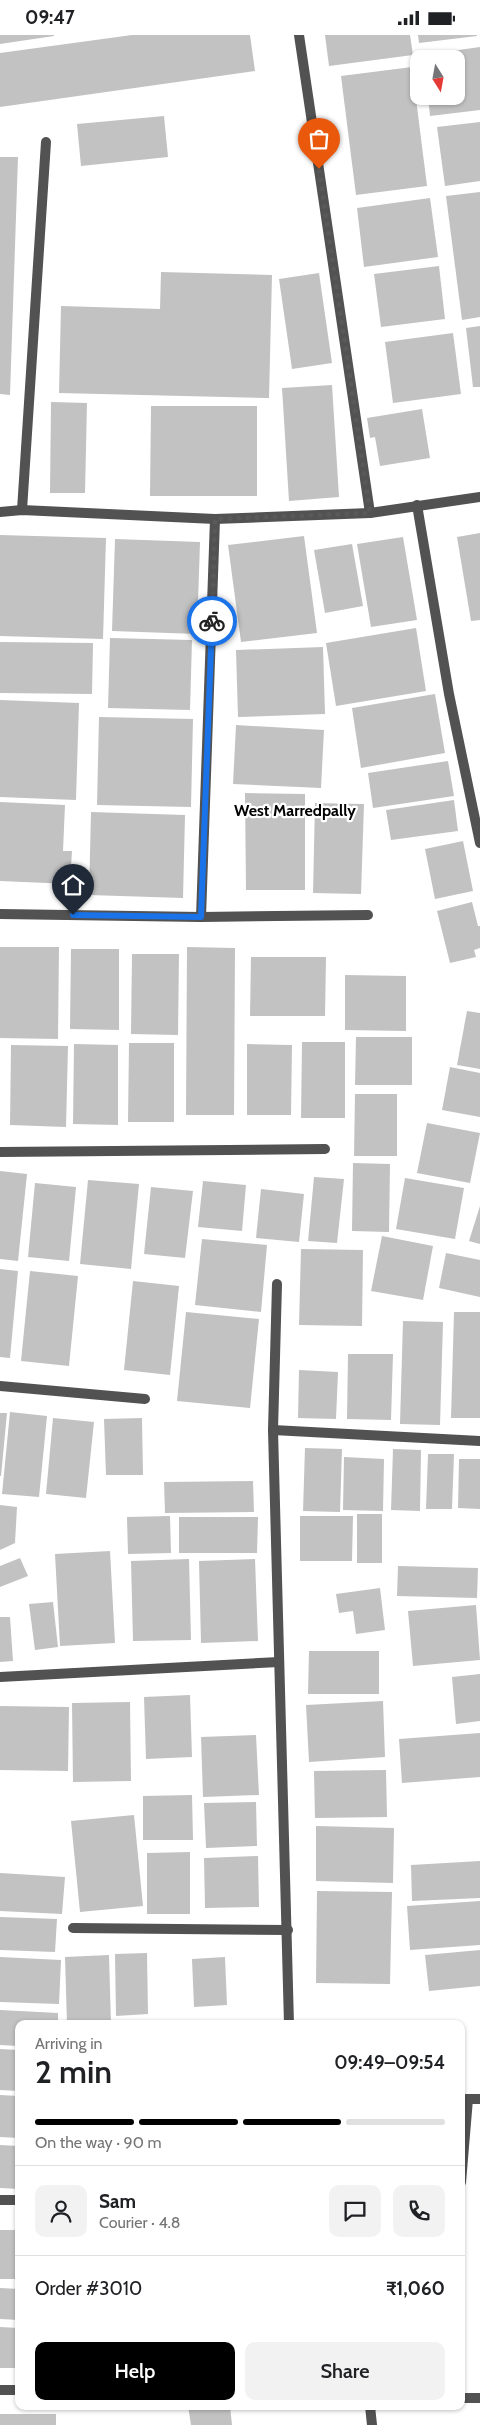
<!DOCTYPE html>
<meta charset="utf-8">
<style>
:root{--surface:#fff;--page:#f2f2f2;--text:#202124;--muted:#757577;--line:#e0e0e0;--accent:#000}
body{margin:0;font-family:Cabin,sans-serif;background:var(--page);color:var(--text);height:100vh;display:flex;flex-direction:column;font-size:19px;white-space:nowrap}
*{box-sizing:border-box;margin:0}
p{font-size:16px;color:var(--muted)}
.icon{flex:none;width:28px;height:28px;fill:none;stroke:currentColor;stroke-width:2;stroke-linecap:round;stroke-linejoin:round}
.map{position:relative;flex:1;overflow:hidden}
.panel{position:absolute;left:15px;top:1985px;width:450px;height:390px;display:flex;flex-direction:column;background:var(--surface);border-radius:10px;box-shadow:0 1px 4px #0004}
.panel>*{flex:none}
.needle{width:32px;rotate:169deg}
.tools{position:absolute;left:410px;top:15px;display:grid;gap:10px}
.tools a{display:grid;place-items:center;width:55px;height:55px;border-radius:10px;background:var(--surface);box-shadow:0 1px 4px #0004;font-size:25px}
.pin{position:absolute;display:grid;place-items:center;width:42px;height:42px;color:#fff;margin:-51px -21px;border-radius:50% 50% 50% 0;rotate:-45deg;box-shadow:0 0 5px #0007}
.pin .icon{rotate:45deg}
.courier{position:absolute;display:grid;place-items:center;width:50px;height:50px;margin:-25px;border:4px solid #1a73e8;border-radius:50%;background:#fff;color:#222;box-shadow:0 1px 6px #0007}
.summary em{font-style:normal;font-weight:600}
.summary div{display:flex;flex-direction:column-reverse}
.summary{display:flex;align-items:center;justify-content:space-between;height:85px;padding:0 20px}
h1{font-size:32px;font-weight:600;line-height:38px}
.bar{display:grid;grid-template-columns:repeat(4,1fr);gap:8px 5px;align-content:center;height:60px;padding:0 20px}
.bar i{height:6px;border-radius:4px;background:var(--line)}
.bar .active{background:var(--accent)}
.bar p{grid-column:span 4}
.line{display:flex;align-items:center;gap:12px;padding:0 20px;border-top:1px solid var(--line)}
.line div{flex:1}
.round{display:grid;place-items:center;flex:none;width:52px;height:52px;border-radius:10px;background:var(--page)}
.cta{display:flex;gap:10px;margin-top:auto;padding:10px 20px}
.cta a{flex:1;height:58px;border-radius:10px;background:var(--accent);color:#fff;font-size:20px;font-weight:600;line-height:58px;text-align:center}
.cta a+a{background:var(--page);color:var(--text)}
.status{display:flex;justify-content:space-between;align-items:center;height:35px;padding:0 25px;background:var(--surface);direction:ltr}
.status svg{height:14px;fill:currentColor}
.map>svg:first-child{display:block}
.building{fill:#c2c2c2}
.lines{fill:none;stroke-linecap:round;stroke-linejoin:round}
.street{stroke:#525252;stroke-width:10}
.done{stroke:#595959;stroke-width:5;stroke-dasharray:0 9}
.route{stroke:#1a73e8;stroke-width:6}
.labels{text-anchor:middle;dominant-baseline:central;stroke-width:4.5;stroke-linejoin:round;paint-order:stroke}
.neighbourhood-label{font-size:16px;font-weight:bold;fill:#000;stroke:#fff}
</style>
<div class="status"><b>09:47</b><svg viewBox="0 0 49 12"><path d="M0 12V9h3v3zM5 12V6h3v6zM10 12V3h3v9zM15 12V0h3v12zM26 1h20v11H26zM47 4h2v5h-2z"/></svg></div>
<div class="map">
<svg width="480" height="2390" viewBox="0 0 480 2390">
<rect width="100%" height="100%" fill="#fff"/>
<g class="building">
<polygon points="0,0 54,0 54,1 0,9"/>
<polygon points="132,0 250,0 255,36 0,72 0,18"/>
<polygon points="325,0 410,0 413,20 329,31"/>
<polygon points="418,0 477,0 477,1 419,8"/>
<polygon points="480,12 480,75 430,81 428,61 456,61 456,24 423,24 423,20"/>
<polygon points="412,32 427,151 356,160 341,41"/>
<polygon points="164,81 168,122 81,131 77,89"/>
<polygon points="480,87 480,146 445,151 437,92"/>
<polygon points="0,122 18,122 10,360 0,359"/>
<polygon points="480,157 480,282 462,285 446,161"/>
<polygon points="430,163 438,222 364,232 357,173"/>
<polygon points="439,231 445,284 381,292 374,239"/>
<polygon points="161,237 272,240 269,363 59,358 61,271 160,274"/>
<polygon points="319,238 332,328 292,334 279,244"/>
<polygon points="480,291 480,352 473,352 466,293"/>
<polygon points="453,298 461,359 393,368 385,307"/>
<polygon points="332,350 339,462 289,466 282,353"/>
<polygon points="51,367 87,368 85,458 50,458"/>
<polygon points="151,371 257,371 257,461 150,461"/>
<polygon points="422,374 430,423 380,431 375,402 370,403 367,383"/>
<polygon points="480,498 480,585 471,586 457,502"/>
<polygon points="0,500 106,503 103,604 0,601"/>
<polygon points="304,501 317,598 241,607 228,510"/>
<polygon points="403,502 417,585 371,592 357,509"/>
<polygon points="115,504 200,507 197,599 112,596"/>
<polygon points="352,509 363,571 325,578 314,515"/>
<polygon points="416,593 426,656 336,671 326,608"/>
<polygon points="110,603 192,605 190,675 108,673"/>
<polygon points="0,607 93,608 92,659 0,658"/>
<polygon points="323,612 325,679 238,682 236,615"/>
<polygon points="435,659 445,718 361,733 352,673"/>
<polygon points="0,665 79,668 76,765 0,762"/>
<polygon points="99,682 193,684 191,772 97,770"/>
<polygon points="236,690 324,695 321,753 233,749"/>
<polygon points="448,726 454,761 373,773 368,738"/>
<polygon points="245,758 305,759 305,855 246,855"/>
<polygon points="454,765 458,796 391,805 386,775"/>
<polygon points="0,767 65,770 63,816 72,816 70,849 0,846"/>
<polygon points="315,768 364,769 361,859 313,858"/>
<polygon points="91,777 185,780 183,863 89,860"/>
<polygon points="463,806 473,856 435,864 425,814"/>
<polygon points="472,867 478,891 480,891 480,913 474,915 476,922 450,928 437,876"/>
<polygon points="0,912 59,912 58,1004 0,1003"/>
<polygon points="187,912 235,913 234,1080 186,1080"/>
<polygon points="71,914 119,914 119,995 70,994"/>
<polygon points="132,919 179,919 178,1000 131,999"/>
<polygon points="251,922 326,922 325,981 250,981"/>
<polygon points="345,940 406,941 406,996 345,995"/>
<polygon points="467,976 480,978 480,1034 457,1030"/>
<polygon points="356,1002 412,1002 412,1050 355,1050"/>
<polygon points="302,1007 345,1007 345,1083 301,1083"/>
<polygon points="129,1008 174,1008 174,1087 128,1087"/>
<polygon points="74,1009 118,1010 118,1090 73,1089"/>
<polygon points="247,1009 292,1010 291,1080 247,1080"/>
<polygon points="11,1010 68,1011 66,1092 10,1090"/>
<polygon points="450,1032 480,1038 480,1082 442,1075"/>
<polygon points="355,1059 397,1059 397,1121 354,1121"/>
<polygon points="427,1088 480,1098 470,1148 417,1138"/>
<polygon points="353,1128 390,1129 389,1197 352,1196"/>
<polygon points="0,1136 27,1139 18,1226 0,1224"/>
<polygon points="314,1142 344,1144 337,1208 308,1206"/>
<polygon points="405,1143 464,1153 455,1204 396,1194"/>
<polygon points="88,1145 139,1149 131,1234 80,1229"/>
<polygon points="203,1146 246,1150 242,1196 198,1192"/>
<polygon points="35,1148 76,1152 69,1226 28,1222"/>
<polygon points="151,1152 193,1156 185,1223 144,1219"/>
<polygon points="261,1154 304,1159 299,1207 256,1203"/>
<polygon points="480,1171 480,1209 469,1206"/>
<polygon points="382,1201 433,1211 423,1265 371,1256"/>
<polygon points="202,1204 267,1210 261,1277 195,1270"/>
<polygon points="301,1214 363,1215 362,1291 299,1290"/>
<polygon points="446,1218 480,1225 480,1262 439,1253"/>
<polygon points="0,1234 18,1236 10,1323 0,1322"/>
<polygon points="30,1236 78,1241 69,1331 21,1326"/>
<polygon points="133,1246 179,1251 170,1340 124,1335"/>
<polygon points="186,1277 259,1284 250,1373 177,1366"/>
<polygon points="454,1277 480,1277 480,1383 451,1383"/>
<polygon points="403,1286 443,1287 440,1390 400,1389"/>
<polygon points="348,1319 393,1319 391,1385 347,1384"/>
<polygon points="299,1335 338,1337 336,1384 298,1383"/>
<polygon points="10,1377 47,1381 39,1462 2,1459"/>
<polygon points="0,1378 7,1378 1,1441 0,1441"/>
<polygon points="53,1383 94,1387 86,1463 46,1459"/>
<polygon points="142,1383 143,1440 106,1440 104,1384"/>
<polygon points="305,1413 342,1414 340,1477 303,1476"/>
<polygon points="393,1414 421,1415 420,1476 391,1475"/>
<polygon points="428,1419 454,1419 452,1474 426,1474"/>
<polygon points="344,1422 384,1424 383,1476 343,1475"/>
<polygon points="459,1424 480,1424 480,1474 458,1473"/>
<polygon points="253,1446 254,1477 165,1478 164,1447"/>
<polygon points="0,1470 17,1472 15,1508 0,1515"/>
<rect x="357" y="1479" width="25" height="49"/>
<polygon points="170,1481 171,1518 128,1519 127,1482"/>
<polygon points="300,1481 353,1481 352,1526 300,1526"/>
<polygon points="179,1482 258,1482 257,1518 179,1518"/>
<polygon points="110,1516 115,1608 60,1611 55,1519"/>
<polygon points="20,1523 28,1541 0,1552 0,1531"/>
<polygon points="189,1524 191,1605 133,1606 131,1526"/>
<polygon points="255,1524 258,1606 201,1608 199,1526"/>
<polygon points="398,1531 478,1533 477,1563 397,1561"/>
<polygon points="380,1553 385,1595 356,1599 353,1576 339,1578 336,1559"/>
<polygon points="53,1567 58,1612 35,1615 29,1569"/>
<polygon points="476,1570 480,1625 413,1631 408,1576"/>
<polygon points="0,1582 10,1582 13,1626 0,1627"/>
<polygon points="309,1616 379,1616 379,1659 308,1659"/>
<polygon points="480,1639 480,1686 456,1689 452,1642"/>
<polygon points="190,1660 192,1722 146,1724 144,1662"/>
<polygon points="383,1666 385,1722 309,1727 306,1670"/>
<polygon points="130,1667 131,1746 73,1747 72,1668"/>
<polygon points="0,1671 69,1672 68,1736 0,1735"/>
<polygon points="480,1698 480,1742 402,1748 399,1704"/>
<polygon points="256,1700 259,1760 203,1762 201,1702"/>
<polygon points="386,1735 387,1782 315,1783 314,1736"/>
<polygon points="192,1760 193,1805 143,1805 143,1761"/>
<polygon points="256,1767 257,1811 206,1813 204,1768"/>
<polygon points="134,1780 143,1871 80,1877 71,1786"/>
<polygon points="316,1791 394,1793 393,1848 316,1846"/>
<polygon points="190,1817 190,1879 147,1879 147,1818"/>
<polygon points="258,1821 259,1872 205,1873 204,1823"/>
<polygon points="480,1826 480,1863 412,1866 411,1830"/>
<polygon points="0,1838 65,1842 62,1879 0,1876"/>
<polygon points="317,1856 392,1857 390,1949 316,1948"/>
<polygon points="480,1866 480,1910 410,1915 407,1871"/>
<polygon points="0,1882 57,1884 55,1917 0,1915"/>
<polygon points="480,1915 480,1951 429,1956 425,1920"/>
<polygon points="147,1918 148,1979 116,1981 115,1919"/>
<polygon points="109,1920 111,1989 67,1989 65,1922"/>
<polygon points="0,1922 61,1925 59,1969 0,1967"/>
<polygon points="225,1922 227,1970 194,1972 192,1924"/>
<polygon points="0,1975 58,1978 58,1989 19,1989 19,2011 0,2010"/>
<polygon points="0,2014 19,2015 19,2056 0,2055"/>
<polygon points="0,2060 19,2061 19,2103 0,2102"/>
<polygon points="0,2110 19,2111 19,2154 0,2153"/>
<rect x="0" y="2195" width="19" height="49"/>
<polygon points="0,2253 19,2254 19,2285 0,2284"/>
<polygon points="0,2292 19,2293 19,2333 0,2333"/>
<polygon points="188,2371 230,2371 232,2390 191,2390"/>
<rect x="0" y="2379" width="56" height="11"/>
</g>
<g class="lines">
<g class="street">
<polyline points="299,0 370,478"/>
<polyline points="417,470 449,659 480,808"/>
<polyline points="22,475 46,107"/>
<polyline points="0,477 22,475 215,484 370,478 480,462"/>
<polyline points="0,879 201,882 215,484"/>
<polyline points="201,882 368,880"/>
<polyline points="0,1117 325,1114"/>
<polyline points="277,1249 273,1395 289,1989"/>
<polyline points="0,1351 145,1364"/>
<polyline points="273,1395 480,1406"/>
<polyline points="0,1642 279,1627"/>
<polyline points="73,1893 288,1895"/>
<polyline points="461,2064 480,2064"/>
<polyline points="461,2147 468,2064"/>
<polyline points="0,2165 19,2165"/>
<polyline points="0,2355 19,2355"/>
<polyline points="461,2363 480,2363"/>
<polyline points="370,2371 372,2390"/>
</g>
</g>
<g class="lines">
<polyline class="done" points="212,586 215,484 370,478 319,134"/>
<polyline class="route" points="73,880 201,882 212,586"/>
</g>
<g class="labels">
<g class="neighbourhood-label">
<text x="295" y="775">West Marredpally</text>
</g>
</g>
</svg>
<div class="tools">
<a><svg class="needle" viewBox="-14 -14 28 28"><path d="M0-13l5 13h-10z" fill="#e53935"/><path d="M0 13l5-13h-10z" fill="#757577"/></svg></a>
</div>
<div class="pin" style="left:319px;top:134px;background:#ea580c"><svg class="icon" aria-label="bag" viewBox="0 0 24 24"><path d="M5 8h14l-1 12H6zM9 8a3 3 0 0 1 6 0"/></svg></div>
<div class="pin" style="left:73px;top:880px;background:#1f2937"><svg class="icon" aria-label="home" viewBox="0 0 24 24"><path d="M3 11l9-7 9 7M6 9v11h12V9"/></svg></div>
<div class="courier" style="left:212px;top:586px"><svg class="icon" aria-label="bike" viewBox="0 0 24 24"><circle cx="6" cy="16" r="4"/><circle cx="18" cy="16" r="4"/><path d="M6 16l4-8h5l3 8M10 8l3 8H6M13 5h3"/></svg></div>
<section class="panel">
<div class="summary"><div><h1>2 min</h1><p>Arriving in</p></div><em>09:49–09:54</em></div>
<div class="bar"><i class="active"></i><i class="active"></i><i class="active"></i><i></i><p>On the way · 90 m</p></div>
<div class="line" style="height:90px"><a class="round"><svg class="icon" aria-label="person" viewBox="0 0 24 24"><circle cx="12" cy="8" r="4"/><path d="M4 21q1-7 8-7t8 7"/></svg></a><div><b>Sam</b><p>Courier · 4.8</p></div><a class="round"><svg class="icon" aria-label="chat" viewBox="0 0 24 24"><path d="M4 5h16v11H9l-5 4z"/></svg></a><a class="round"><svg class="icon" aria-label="phone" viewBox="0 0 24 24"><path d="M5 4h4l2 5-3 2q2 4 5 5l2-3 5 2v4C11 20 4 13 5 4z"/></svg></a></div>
<div class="line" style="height:65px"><div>Order #3010</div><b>₹1,060</b></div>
<div class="cta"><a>Help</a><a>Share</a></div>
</section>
</div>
